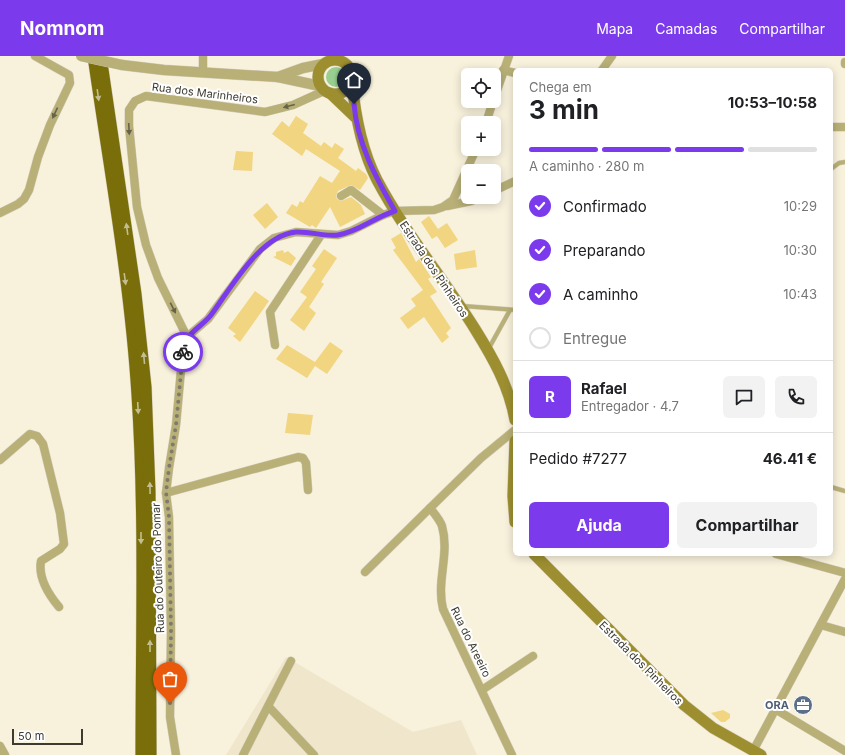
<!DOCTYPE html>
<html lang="pt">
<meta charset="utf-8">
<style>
:root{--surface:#fff;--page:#f2f2f2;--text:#202124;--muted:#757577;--line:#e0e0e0;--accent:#7c3aed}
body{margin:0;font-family:Inter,sans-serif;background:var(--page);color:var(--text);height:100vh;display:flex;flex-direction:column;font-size:15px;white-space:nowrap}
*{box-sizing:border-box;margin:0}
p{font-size:13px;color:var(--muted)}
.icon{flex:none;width:22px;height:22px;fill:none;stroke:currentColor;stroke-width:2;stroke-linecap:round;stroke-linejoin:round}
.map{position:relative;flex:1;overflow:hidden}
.details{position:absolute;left:513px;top:12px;width:320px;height:488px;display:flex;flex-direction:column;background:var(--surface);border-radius:6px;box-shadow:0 2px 10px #0003}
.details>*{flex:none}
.tools{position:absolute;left:461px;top:12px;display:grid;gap:8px}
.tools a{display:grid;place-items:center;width:40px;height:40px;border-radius:6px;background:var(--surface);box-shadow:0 2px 10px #0003;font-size:20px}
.scale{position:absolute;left:12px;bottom:10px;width:71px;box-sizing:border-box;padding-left:4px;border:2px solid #3c3a31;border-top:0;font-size:11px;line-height:14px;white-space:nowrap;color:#3c3a31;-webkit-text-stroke:3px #fff;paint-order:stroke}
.pin{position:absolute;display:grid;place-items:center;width:34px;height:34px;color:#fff;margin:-41px -17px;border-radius:50% 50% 50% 0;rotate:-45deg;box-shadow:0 0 4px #0007}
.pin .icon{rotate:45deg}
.courier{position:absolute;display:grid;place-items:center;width:40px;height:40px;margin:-20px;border:3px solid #7c3aed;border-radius:50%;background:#fff;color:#222;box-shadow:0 1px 5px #0007}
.overview em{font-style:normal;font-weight:700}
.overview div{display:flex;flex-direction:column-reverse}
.overview{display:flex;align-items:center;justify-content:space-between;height:68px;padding:0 16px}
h1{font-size:26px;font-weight:700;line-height:30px}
.bar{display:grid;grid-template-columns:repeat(4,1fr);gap:6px 4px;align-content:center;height:48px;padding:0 16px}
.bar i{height:5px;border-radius:3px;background:var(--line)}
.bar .active{background:var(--accent)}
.bar p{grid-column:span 4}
.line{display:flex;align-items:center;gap:10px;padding:0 16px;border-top:1px solid var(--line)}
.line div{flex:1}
.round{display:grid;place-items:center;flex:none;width:42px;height:42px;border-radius:6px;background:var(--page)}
ol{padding:0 16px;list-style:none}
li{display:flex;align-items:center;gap:12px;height:44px}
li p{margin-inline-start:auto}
li .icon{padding:4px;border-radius:50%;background:var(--accent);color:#fff;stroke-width:4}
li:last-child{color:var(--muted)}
li i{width:22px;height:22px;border:2px solid var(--line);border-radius:50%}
.primary-button{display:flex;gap:8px;margin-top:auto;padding:8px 16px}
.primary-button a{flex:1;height:46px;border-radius:6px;background:var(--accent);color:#fff;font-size:16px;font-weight:700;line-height:46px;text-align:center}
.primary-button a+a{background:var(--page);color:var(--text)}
header{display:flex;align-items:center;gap:24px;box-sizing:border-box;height:56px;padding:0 20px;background:var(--accent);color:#fff}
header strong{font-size:19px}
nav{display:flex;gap:22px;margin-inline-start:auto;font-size:14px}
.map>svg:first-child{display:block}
.built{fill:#efe6cb}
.green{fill:#98cf90}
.building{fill:#f1d580}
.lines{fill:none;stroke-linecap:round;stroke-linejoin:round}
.service-casing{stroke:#d2ccba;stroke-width:5}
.minor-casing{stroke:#d2ccba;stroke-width:9}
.tertiary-casing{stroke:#d2ccba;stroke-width:11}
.secondary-casing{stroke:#d2ccba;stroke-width:12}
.trunk-casing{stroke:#d2ccba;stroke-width:12}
.service{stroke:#b8b077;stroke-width:4}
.minor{stroke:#b8b077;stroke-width:8}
.tertiary{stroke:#b8b077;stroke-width:10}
.secondary{stroke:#9d8f30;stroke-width:11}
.trunk{stroke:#7a6e0a;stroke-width:11}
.tertiary-bridge-casing{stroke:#d2ccba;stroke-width:11;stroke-linecap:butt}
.tertiary-bridge{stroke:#b8b077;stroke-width:10}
.oneway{fill:#c3be91}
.oneway2{fill:#67634a}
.done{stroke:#7e7a6d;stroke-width:4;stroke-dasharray:0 7.2}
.route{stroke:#7c3aed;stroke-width:5}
.labels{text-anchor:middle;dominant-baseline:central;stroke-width:4;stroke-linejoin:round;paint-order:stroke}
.street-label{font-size:11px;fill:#3c3a31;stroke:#fff}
.service-label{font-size:11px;font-weight:bold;fill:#4e5e75;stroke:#fff;text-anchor:end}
</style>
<header>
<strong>Nomnom</strong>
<nav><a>Mapa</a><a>Camadas</a><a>Compartilhar</a></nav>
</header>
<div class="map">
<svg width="845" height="699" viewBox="0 0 845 699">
<rect width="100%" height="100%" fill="#f8f1dc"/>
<polygon class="built" points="286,601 413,676 461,664 477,699 226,699"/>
<circle class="green" cx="336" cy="21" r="10"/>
<g class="building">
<polygon points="296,60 308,68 303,77 321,90 324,86 332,92 335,87 344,93 338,102 356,115 358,112 366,118 368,122 360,134 351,129 338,135 336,140 337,143 341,145 351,141 361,149 365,158 340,171 330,151 316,172 312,169 310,171 286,157 292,148 297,151 300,145 303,147 320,120 332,127 340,115 306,93 302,100 272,78 282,65 289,71"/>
<polygon points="236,95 253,96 252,115 233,114"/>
<polygon points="267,147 278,161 265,173 253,159"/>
<polygon points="429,160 438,173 447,167 458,184 445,192 437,180 432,183 421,166"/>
<polygon points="401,177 416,206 419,203 431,221 428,223 437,236 430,240 451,272 446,277 449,281 442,287 424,261 408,273 400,262 416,250 411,243 423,234 393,194 396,192 391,183"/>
<polygon points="324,193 337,202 321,226 324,228 309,251 316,257 304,275 290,264 307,241 300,236 316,213 312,210"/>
<polygon points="283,194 284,197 288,195 296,202 291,210 273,201 276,200 276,196"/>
<polygon points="475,194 477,211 456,214 454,198"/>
<polygon points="255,235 269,245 240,286 233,280 236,278 228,272"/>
<polygon points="330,286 343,295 327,318 315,310 307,322 276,303 287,289 315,306"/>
<polygon points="288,357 313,359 310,379 285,377"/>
<polygon points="723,654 730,658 730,662 725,666 721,666 711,657"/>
</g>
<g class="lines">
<g class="service-casing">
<g id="service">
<polyline points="831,113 839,107 845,106"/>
<polyline points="463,250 515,254"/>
<polyline points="489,292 510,254"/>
<polyline points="831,431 845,435"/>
</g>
</g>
<g class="minor-casing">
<g id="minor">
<polyline points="203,0 203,17"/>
<polyline points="845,6 845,8"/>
<polyline points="503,14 515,17"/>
<polyline points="602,14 612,0"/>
<polyline points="494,43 509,0"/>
<polyline points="486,67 493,45"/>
<polyline points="831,71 845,71"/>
<polyline points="494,135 515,125"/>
<polyline points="341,140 351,134 383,159"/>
<polyline points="447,150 471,145 481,141"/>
<polyline points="0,157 18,148 24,143 29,134 38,101 50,69 70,27 69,19 35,0"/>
<polyline points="187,281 158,222 146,189 137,151 129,70 129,54 135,45 146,40 265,56 293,49 324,35"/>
<polyline points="275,289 270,256 321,179"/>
<path d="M0,404l30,-26 7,2 6,8 17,69 4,31 -4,5 -19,12c-3,16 8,34 18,46"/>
<polyline points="166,437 298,401 303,402 306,407 308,434"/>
<polyline points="776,498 845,517"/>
<polyline points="365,516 430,452"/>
<polyline points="821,569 845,576"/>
<polyline points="482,634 533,600"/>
<polyline points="269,651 314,699"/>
<polyline points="775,653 845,695"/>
<polyline points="0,690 5,699"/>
<polyline points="753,695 845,523"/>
<polyline points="176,699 170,661 171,575 169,461 166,437 169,412 176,369 183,292 187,281 208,263 260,193 274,182 296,176 338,179 351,175 383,159 395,155 434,154 443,151 453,144 476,93"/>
<polyline points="243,699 291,605"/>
<path d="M512,699l-69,-146c-7,-28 7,-55 -1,-83 -2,-6 -8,-13 -12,-18l51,-50 34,-28"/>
</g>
</g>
<g class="tertiary-casing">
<g id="tertiary">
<polyline points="122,9 164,14 278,21 320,30"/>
<polyline points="278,21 303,12 323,8"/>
</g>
</g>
<g class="secondary-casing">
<g id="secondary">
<circle cx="335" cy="21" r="17"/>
<path d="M352,25c3,34 9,68 25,99 28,53 67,99 98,149 18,29 34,57 40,91"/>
<polyline points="330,37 355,61"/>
<polyline points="515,385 513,440 515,466"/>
<polyline points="534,498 684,649 713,672 761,699"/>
</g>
</g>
<g class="trunk-casing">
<g id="trunk">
<path d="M93,0c16,112 37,226 44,339 8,120 4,240 4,360"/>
<polyline points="101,0 136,238 146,331 150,436 151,699"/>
</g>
</g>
<use href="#service" class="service"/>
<use href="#minor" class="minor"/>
<use href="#tertiary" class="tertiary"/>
<use href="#secondary" class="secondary"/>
<use href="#trunk" class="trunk"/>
<g class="tertiary-bridge-casing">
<polyline id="tertiary-bridge" points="81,0 122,9"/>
</g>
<use href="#tertiary-bridge" class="tertiary-bridge"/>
</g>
<defs><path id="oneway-solid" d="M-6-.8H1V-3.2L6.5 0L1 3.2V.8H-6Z"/></defs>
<g class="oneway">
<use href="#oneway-solid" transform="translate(98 39) rotate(82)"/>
<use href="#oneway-solid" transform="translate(127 173) rotate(-98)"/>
<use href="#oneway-solid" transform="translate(125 223) rotate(82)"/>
<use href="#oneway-solid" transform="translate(144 302) rotate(-95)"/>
<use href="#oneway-solid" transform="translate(138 352) rotate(87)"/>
<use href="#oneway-solid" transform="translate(150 432) rotate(-91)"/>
<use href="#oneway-solid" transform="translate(141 482) rotate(90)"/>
<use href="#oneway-solid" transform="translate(150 590) rotate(-90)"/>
</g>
<g class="oneway2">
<use href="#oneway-solid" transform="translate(289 50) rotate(165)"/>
<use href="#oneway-solid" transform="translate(55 57) rotate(115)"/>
<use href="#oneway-solid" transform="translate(129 73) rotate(87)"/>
<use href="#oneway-solid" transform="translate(173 252) rotate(63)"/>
</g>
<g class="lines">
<polyline class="done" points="170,647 171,575 169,461 166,436 169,412 176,369 183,296"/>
<path class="route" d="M183,296c1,-19 18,-24 28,-37 20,-27 49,-80 85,-83 14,-1 28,5 42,3 20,-3 37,-18 57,-24 -19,-33 -38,-68 -41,-107"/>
</g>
<defs>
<g id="office-disc" transform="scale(1)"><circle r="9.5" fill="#5c6f8a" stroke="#fff"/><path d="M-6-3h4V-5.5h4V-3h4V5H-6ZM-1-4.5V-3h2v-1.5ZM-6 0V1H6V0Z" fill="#fff"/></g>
</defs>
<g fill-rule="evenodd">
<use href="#office-disc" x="803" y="649"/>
</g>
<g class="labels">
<g class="street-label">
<text transform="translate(205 37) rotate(7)">Rua dos Marinheiros</text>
<text transform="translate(434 213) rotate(56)">Estrada dos Pinheiros</text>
<text transform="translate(158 512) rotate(-92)">Rua do Outeiro do Pomar</text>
<text transform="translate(471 586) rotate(64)">Rua do Areeiro</text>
<text transform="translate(641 607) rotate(45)">Estrada dos Pinheiros</text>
</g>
<g class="service-label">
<text x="789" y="649">ORA</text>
</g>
</g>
</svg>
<div class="tools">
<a><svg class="icon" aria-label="locate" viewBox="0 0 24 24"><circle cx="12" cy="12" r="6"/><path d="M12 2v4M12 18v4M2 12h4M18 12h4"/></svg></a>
<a>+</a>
<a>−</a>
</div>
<div class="scale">50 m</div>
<div class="pin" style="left:170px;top:647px;background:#ea580c"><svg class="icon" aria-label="bag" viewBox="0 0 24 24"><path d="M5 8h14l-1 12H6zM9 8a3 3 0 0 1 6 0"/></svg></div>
<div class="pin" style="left:354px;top:48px;background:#1f2937"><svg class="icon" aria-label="home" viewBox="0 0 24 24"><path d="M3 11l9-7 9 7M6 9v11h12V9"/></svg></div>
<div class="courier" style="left:183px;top:296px"><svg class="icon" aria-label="bike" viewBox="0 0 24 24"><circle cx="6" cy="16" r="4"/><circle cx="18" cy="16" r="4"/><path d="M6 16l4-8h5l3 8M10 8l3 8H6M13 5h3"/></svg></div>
<section class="details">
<div class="overview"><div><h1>3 min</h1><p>Chega em</p></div><em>10:53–10:58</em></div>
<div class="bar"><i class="active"></i><i class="active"></i><i class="active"></i><i></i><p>A caminho · 280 m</p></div>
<ol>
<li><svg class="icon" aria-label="check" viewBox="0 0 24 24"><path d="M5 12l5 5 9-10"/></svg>Confirmado<p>10:29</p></li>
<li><svg class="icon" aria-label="check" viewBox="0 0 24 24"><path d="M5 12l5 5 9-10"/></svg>Preparando<p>10:30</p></li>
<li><svg class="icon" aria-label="check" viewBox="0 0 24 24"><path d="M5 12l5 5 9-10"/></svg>A caminho<p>10:43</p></li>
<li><i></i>Entregue</li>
</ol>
<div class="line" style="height:72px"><b class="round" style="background:var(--accent);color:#fff">R</b><div><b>Rafael</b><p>Entregador · 4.7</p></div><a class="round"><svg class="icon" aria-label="chat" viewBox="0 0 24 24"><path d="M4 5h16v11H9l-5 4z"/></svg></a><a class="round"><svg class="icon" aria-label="phone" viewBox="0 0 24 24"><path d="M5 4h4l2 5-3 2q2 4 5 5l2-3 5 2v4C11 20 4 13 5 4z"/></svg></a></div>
<div class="line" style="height:52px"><div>Pedido #7277</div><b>46.41 €</b></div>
<div class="primary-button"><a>Ajuda</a><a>Compartilhar</a></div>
</section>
</div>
